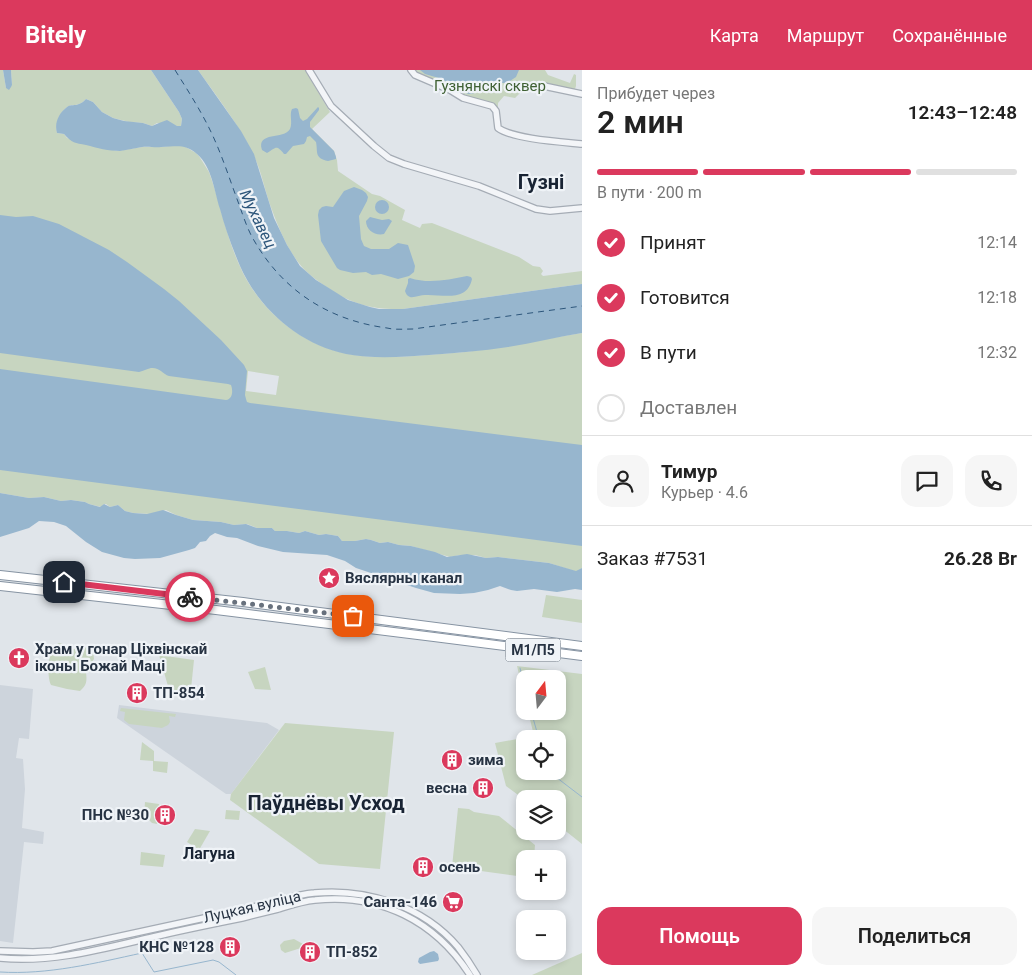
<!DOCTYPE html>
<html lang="ru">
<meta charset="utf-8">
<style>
:root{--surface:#fff;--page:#f6f6f6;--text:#222;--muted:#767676;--line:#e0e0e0;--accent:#db395d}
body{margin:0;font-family:Roboto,sans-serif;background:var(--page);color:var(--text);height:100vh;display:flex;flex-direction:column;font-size:19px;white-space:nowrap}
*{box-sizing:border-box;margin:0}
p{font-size:16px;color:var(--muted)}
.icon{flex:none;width:28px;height:28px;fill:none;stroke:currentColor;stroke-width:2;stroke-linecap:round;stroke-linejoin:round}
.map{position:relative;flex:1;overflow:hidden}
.panel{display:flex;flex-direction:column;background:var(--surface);width:450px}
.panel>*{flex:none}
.needle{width:32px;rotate:16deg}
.controls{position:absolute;left:516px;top:600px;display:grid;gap:10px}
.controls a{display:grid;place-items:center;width:50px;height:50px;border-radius:10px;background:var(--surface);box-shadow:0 2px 8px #0003;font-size:25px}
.pin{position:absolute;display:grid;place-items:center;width:42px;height:42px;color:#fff;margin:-21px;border-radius:10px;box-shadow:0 2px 8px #0006}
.courier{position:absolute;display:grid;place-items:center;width:50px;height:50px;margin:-25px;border:4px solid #db395d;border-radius:50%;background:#fff;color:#222;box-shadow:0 1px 6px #0007}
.headline em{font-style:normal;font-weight:600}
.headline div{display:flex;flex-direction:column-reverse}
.headline{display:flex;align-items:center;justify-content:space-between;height:85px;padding:0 15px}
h1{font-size:32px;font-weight:600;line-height:38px}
.bar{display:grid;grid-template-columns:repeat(4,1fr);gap:8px 5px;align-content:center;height:60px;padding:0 15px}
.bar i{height:6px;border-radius:4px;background:var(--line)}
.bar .on{background:var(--accent)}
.bar p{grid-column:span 4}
.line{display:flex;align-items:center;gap:12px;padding:0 15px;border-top:1px solid var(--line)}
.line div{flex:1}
.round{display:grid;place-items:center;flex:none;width:52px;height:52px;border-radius:15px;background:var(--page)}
ol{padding:0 15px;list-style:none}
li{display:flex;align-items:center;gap:15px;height:55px}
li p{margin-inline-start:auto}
li .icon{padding:5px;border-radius:50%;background:var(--accent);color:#fff;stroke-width:4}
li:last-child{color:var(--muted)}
li i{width:28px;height:28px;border:2px solid var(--line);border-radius:50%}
.cta{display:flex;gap:10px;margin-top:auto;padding:10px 15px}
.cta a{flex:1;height:58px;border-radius:15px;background:var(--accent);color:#fff;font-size:20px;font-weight:600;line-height:58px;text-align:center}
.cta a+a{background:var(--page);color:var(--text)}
header{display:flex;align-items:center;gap:30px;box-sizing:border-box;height:70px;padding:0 25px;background:var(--accent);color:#fff}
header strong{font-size:24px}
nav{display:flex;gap:28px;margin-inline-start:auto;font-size:18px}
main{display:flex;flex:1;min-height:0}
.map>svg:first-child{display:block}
.built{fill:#cdd4dc}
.green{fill:#c7d5c0;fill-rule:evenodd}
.water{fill:#97b6ce}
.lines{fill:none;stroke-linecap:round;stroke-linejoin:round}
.stream{stroke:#97b6ce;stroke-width:1}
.ferry{stroke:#2d567b;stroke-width:1;stroke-dasharray:6 5;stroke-linecap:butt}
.minor-casing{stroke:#a5acb5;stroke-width:8}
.highway-casing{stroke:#8693a2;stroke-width:10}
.minor{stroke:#f3f5f8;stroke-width:5.5}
.highway{stroke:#fff;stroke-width:8}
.done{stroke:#68717d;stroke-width:5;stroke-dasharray:0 9}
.route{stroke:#db395d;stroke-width:6}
.labels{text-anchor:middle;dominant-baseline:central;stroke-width:4.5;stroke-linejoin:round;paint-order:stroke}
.shield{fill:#eff3f7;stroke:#636d79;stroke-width:1}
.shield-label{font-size:14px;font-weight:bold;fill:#273343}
.park-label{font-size:15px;fill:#3f6033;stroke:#eff3f7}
.poi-label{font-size:15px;font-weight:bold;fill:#273343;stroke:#eff3f7;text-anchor:start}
.street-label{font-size:15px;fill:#273343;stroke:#eff3f7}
.water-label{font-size:16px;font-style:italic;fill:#2d567b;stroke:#eff3f7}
.neighbourhood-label{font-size:16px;font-weight:bold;fill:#192434;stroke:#eff3f7}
.district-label{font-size:20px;font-weight:bold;fill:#192434;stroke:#eff3f7}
</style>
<header>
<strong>Bitely</strong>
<nav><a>Карта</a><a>Маршрут</a><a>Сохранённые</a></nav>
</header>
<main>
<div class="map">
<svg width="582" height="905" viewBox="0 0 582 905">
<rect width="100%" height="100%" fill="#e0e5ea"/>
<g class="built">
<polygon points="0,615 33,619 29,669 19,668 16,688 23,689 25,719 22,758 44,762 43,774 24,772 13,873 0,871"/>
<polygon points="119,635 267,653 279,660 231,724 226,724 117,648"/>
</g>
<g class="green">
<path d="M0,0h3l3,18 6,-3 -1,-15h140l28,42 3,7 -1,7h-4l-20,-3 -5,3 -9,-3 -14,-1 -16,-4 -11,-6 -9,-10 -7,-3c-2,2 -4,4 -7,5 -2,1 -5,1 -8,1 -11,5 -16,17 -14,28l7,1 3,4 50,13 25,-4h21l12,-2 9,1 12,7 3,3 10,16c12,33 18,69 34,101 20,39 57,70 101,80 27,6 56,4 83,2 13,-1 26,-2 38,-3 39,-4 78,-13 117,-19v235l-4,3h-4l-25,-8 -51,-6 -12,1 -11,-3h-15l-10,2 -39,-11 -12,-1 -11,-3 -8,1 -9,-3 -5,-1 -11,2h-13l-4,-5 -12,-2 -7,1 -14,-4 -6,2 -12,-2h-12l-3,-3h-15l-10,-4 -13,1 -13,-3 -28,-2 -17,-5 -10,-5 -16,4 -17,-1 -8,-2 -7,-6 -8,2 -4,-3h-2l-3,3 -12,-3 -4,-2 -14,-2 -10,1 -17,-4 -15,1 -29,-5zM248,301l31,5 -3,19 -30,-4z"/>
<path d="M198,0h107l25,42 -18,17 22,22 3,9 1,11 34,23 8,2 25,14 -3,10 18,8 2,-4 10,-1 87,34 14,9 7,1 3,4 -2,3 2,2 39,-5v13l-179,25c-29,1 -50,-4 -75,-21 -9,-6 -19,-13 -26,-21 -14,-16 -23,-38 -30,-57 -7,-18 -10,-37 -18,-54 -14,-30 -37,-59 -56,-86z"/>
<polygon points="413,0 545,0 548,5 570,13 574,4 576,5 576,16 575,19 572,19 540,14 538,20 525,18 515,28 504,26 498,33 498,39 492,33 487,31 465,28 419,5"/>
<polygon points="546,525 582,530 582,553 542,547"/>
<path d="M59,573l4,1 10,5 14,-2 6,4 1,8 -8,13c1,9 1,13 -6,19l-13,-2 -16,-4c-4,-8 -3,-29 2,-37 2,-4 2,-3 6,-5z"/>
<polygon points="159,585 194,590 191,619 176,624 170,623"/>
<path d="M517,596l65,8v170l-24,-19v-26h-33v1l-19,-14 -11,-43 39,-7 -6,-25h30v-32h-33v20zM525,669h33v32h-33z"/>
<polygon points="265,597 271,620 255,619 248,602"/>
<polygon points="121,638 176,644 175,647 169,646 170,652 168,655 162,658 129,654 124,650 125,642 120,641"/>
<polygon points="285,653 394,662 380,799 319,794 230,730 231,724"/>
<polygon points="142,672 154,681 154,691 168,692 167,703 153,701 153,691 140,690"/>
<polygon points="145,732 159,734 157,754 152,753 144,745"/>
<polygon points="458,738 469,739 474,742 499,746 535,775 534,789 525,789 525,807 452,797"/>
<polygon points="226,740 240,741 239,750 225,749"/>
<polygon points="195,759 210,761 199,780 187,772"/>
<polygon points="141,782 165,785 163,797 140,795"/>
<polygon points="294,869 303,874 301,878 285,883 281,880 280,875 284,871"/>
<polygon points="367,874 369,883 351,887 349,882 351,877"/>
<polygon points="582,883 582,905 532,905"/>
</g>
<g class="water">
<polygon points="3,0 11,0 12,15 11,17 9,20 6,18"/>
<path d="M151,0h47l43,61 13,23 20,64 13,27 13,21 16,14 32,20 22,7 9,2h24l179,-25v49c-25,4 -49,10 -74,14 -26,4 -53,6 -79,8 -27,2 -56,4 -83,-1 -47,-10 -87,-45 -106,-88 -8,-19 -15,-38 -20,-57 -6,-19 -8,-42 -23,-55 -13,-11 -21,-7 -36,-7 -6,1 -12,-1 -19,0 -7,1 -14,3 -22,4 -11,0 -23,-3 -34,-6 -11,-2 -14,-2 -22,-11l-7,-1c-3,-10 2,-20 10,-26 4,-3 8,-1 12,-3 3,-1 5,-3 7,-5l7,3 9,10 11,6 11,3 19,2 9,3 7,-3 8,-3 10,6h4l1,-7 -3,-7z"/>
<polygon points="420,0 519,0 516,7 507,13 496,13 475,23 469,24 462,22 442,9 425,4"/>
<path d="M318,37l1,1v2l-9,12v5l24,24 2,6v2l-8,2c-14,-3 -10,-9 -12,-19l-6,-6 -3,1 -1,4 -2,3 -11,2 -7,8h-2c-8,-10 -8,-6 -17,-1l-5,-3c-6,-19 22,-10 28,-21 3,-7 -1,-14 2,-20l4,-1 2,1 2,9 3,3 4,-2z"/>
<polygon points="354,117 362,120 366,123 368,127 367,131 359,146 361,169 364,176 371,179 389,179 398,173 408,175 415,196 414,202 409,206 398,209 381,204 372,205 366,202 353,203 340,200 337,198 321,171 318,145 319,140 322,137 326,136 333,137 344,121"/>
<circle cx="382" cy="137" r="7"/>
<path d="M0,145l16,2 17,-1 26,8 50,26 18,12 37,27 15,12 42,39 23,25 3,6 -2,24 1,4 1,3 3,1 332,42v101l-582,-76v-101l226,31c7,-1 7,-10 5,-15l-3,-1 -59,-8c-6,-2 -10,-9 -18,-8 -5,1 -7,3 -12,4l-139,-19z"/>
<path d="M370,147l12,3 7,-1 3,2 -8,13c-9,2 -18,-4 -18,-13z"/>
<path d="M467,206l4,1 1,2c-5,24 -30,15 -47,16 -4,0 -11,3 -15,2 -3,-1 -4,-3 -5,-6l3,-8v-4l2,-1c18,6 38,2 57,-2z"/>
<polygon points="0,423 29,428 44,427 61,431 71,430 85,432 89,434 100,437 104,434 110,437 118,435 125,441 133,443 147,444 163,440 176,445 193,450 221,452 234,455 246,454 257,458 272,458 275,461 287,461 299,463 305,461 319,465 326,464 338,466 342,471 355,471 366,469 371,470 380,473 388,472 399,475 411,476 435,482 447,487 467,484 486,488 498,487 549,493 576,501 582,498 582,520 575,519 557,522 534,519 517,521 511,520 500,516 488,520 474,523 460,524 434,523 416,518 356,498 345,491 327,485 283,482 258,476 237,468 227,467 215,463 210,466 206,471 200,472 195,478 189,480 160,488 135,489 124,488 102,482 86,472 66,456 54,452 39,451 29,458 0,467"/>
<polygon points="434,881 438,884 439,889 438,891 420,894 418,892 419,888 430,882"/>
</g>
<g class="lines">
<g class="stream">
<polyline points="520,598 525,618"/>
<polyline points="531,641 539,669"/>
<polyline points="548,701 582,727"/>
<path d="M0,902c48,3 96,-9 142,-19l12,19 59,-12 6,2 17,13"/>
</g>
<path class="ferry" d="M175,0c15,24 30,47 41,73 9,21 16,43 24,64 3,9 7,20 11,28 29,54 76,85 136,93 8,2 17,1 26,1l169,-23"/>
<g class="minor-casing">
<g id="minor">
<polyline points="309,0 331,36 374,76 389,88 404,94 479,116 536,139 550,141 582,138"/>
<path d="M411,0l4,5 35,15 13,8 29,8 4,5 2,17c15,11 64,14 84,16"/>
<polyline points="539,15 582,24"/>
<path d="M0,881l33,1 19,-1c55,-12 111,-24 166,-36 18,-4 35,-8 52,-12 15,-4 29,-9 44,-10 53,-5 109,13 144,54 7,9 13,18 19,28"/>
<path d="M0,888c52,5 102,-9 153,-21 29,-7 59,-13 89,-19 12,-3 24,-6 36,-9 13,-4 25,-8 37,-9 65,-7 120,21 155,75"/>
</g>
</g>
<g class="highway-casing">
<g id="highway">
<polyline points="0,505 243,532 582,576"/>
<polyline points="0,516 216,540 434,567 582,586"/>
</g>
</g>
<use href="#minor" class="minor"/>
<use href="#highway" class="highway"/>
</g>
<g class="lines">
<polyline class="done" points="190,527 353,546"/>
<polyline class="route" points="64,512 190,527"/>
</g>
<defs>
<g id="sight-disc" transform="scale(1.125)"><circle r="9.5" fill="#db395d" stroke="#eff3f7"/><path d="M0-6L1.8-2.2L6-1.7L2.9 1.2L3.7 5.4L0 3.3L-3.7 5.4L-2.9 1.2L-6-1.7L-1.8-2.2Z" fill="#fff"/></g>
<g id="church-disc" transform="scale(1.125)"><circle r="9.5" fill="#db395d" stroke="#eff3f7"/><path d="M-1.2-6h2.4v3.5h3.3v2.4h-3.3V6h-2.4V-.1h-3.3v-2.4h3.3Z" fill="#fff"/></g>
<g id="building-disc" transform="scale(1.125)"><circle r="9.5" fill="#db395d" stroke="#eff3f7"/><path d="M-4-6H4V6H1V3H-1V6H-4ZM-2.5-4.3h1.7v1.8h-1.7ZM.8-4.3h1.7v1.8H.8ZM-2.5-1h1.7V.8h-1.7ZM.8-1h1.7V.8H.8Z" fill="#fff"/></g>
<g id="supermarket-disc" transform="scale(1.125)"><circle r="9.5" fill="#db395d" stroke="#eff3f7"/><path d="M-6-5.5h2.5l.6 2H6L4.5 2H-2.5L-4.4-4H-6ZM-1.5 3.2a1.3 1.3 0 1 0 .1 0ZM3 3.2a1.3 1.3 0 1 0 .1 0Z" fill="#fff"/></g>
</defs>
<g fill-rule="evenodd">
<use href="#sight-disc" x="329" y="508"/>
<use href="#church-disc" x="19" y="588"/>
<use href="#building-disc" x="137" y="623"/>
<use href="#building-disc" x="452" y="690"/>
<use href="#building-disc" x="483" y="718"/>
<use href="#building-disc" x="165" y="745"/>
<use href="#building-disc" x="423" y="797"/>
<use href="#supermarket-disc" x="453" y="832"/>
<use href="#building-disc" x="230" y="877"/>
<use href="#building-disc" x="310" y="882"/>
</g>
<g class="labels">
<rect class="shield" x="505.5" y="568.5" width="55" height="23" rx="4"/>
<g class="shield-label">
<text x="533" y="580">М1/П5</text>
</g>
<g class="park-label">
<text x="490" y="16">Гузнянскі сквер</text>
</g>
<g class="poi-label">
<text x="345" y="508">Вяслярны канал</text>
<text x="35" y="579">Храм у гонар Ціхвінскай<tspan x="35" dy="17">іконы Божай Маці</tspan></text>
<text x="153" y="623">ТП-854</text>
<text x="468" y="690">зима</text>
<text x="467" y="718" text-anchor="end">весна</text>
<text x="149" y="745" text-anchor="end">ПНС №30</text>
<text x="439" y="797">осень</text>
<text x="437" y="832" text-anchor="end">Санта-146</text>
<text x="214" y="877" text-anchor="end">КНС №128</text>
<text x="326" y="882">ТП-852</text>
</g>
<g class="street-label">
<text transform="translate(252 837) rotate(-13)">Луцкая вуліца</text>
</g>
<g class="water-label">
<text transform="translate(258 149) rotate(64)">Мухавец</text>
</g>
<g class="neighbourhood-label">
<text x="209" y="783">Лагуна</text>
</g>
<g class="district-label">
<text x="541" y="112">Гузні</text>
<text x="326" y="733">Паўднёвы Усход</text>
</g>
</g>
</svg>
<div class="controls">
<a><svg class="needle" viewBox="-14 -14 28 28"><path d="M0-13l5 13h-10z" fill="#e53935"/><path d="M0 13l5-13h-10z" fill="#767676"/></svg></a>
<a><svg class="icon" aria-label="locate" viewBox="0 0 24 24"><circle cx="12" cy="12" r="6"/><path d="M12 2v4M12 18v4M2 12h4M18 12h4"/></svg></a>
<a><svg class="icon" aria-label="layers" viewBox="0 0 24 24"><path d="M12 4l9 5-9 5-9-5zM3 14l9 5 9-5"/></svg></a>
<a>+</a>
<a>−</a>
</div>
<div class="pin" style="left:353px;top:546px;background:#ea580c"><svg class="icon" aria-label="bag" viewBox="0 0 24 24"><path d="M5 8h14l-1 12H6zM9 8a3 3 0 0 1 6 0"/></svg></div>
<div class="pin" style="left:64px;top:512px;background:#1f2937"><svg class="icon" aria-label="home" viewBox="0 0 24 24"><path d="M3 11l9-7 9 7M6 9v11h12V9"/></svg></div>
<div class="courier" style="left:190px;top:527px"><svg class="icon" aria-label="bike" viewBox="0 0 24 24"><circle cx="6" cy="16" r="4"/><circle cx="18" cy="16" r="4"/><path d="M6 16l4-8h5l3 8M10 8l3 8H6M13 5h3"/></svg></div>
</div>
<section class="panel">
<div class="headline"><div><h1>2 мин</h1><p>Прибудет через</p></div><em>12:43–12:48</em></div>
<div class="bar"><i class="on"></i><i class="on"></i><i class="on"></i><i></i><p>В пути · 200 m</p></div>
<ol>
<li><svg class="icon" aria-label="check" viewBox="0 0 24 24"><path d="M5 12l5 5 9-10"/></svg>Принят<p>12:14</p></li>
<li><svg class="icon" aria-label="check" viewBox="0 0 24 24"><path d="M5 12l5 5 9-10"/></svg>Готовится<p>12:18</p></li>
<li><svg class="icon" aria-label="check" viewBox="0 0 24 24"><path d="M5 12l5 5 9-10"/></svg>В пути<p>12:32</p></li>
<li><i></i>Доставлен</li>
</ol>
<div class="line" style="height:90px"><a class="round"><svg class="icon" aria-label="person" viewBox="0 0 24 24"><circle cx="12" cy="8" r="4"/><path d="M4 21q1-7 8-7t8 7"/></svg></a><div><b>Тимур</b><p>Курьер · 4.6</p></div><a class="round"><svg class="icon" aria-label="chat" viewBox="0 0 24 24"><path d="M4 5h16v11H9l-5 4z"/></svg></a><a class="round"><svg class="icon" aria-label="phone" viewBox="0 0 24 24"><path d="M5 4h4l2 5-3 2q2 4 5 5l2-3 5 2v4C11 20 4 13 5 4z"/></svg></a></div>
<div class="line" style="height:65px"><div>Заказ #7531</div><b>26.28 Br</b></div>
<div class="cta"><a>Помощь</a><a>Поделиться</a></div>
</section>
</main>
